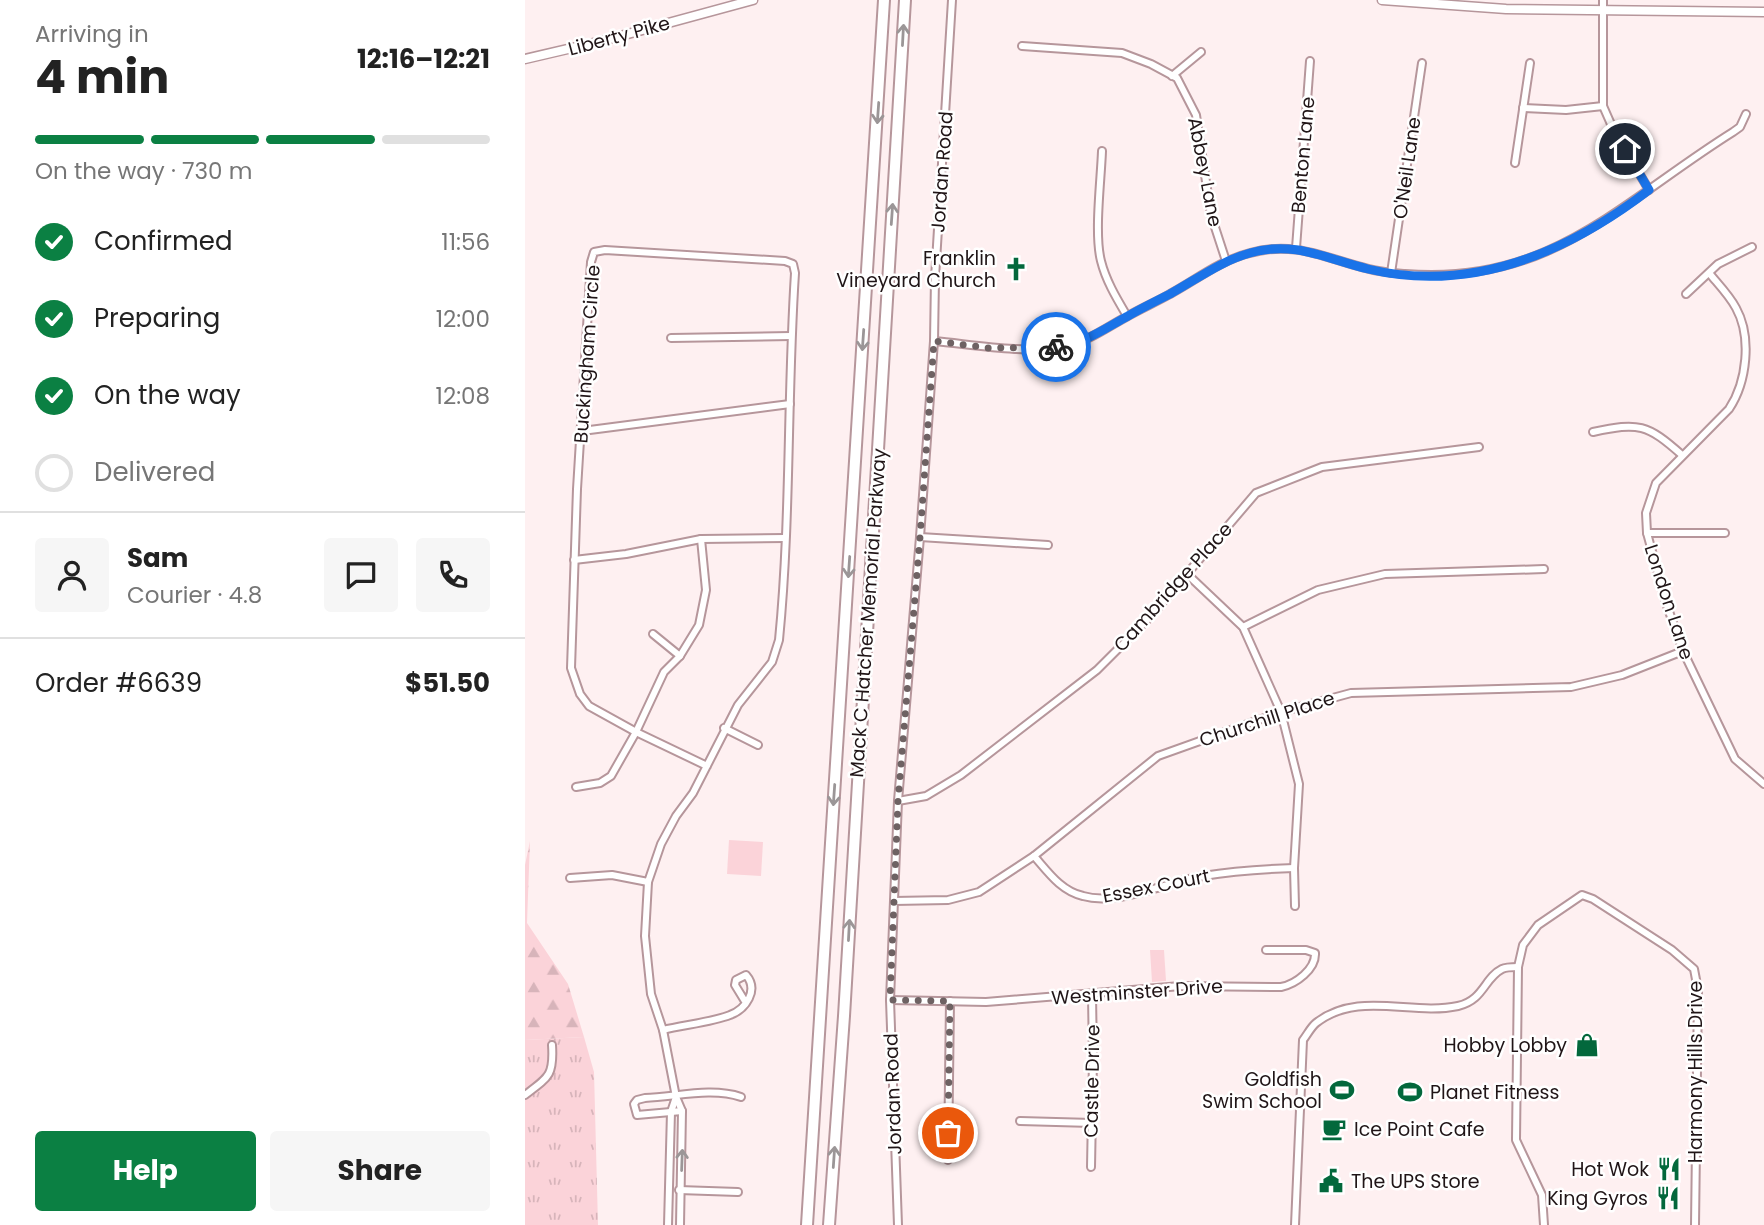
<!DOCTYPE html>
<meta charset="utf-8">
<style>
:root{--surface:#fff;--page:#f6f6f6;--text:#222;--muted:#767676;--line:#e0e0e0;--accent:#0b8043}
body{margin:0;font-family:Poppins,sans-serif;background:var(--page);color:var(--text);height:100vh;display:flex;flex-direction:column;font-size:26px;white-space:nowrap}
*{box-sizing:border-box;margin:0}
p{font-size:23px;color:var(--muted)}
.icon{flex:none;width:38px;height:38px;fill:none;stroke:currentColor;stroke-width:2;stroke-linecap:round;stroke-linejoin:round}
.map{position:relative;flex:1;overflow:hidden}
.panel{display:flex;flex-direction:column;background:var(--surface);width:525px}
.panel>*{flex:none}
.pin{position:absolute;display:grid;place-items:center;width:60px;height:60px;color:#fff;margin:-30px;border:4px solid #fff;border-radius:50%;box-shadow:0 2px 7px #0007}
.courier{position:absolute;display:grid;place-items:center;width:70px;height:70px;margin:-35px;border:5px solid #1a73e8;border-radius:50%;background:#fff;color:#222;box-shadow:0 2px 9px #0007}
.headline em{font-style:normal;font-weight:700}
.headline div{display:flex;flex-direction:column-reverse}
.headline{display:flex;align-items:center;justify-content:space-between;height:119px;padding:0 35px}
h1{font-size:46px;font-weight:700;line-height:52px}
.bar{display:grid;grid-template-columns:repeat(4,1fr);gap:10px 7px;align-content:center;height:84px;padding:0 35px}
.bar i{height:9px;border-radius:5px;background:var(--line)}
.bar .selected{background:var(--accent)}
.bar p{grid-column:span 4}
.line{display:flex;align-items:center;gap:18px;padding:0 35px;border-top:2px solid var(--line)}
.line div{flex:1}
.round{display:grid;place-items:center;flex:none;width:74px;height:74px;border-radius:7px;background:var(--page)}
ol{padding:0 35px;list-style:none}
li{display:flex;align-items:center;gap:21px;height:77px}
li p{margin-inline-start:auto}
li .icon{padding:7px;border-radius:50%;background:var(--accent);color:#fff;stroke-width:4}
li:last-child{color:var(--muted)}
li i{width:38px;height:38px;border:4px solid var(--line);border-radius:50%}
.button{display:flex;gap:14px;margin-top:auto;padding:14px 35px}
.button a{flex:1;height:80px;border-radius:7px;background:var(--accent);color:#fff;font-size:28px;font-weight:700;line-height:80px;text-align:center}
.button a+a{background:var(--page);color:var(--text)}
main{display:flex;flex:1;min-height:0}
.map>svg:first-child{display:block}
.grass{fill:url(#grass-tufts)}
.forest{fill:url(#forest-firs)}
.park{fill:#fbd3d9}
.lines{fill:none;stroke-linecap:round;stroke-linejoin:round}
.street-casing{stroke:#b6969b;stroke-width:10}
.secondary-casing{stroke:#b6969b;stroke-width:11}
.highway-casing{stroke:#b6969b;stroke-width:14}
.street{stroke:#fff;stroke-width:6}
.secondary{stroke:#fff;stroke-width:8}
.highway{stroke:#fff;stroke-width:10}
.oneway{stroke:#9b9697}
.done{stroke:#6e6263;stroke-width:7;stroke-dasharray:0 12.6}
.route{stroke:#1a73e8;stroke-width:9}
.labels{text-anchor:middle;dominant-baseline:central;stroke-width:5;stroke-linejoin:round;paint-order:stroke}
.street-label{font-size:19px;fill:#201517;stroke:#fff}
.poi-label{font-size:19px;fill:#201517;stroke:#fff;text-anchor:end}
</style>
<main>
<section class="panel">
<div class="headline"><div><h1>4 min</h1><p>Arriving in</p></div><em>12:16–12:21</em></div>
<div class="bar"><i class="selected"></i><i class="selected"></i><i class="selected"></i><i></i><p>On the way · 730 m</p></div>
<ol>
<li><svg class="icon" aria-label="check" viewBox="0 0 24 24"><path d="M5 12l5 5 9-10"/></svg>Confirmed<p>11:56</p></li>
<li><svg class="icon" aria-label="check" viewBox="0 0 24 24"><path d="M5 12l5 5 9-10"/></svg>Preparing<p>12:00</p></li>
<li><svg class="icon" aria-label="check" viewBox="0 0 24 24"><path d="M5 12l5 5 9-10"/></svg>On the way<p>12:08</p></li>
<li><i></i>Delivered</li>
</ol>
<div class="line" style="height:126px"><a class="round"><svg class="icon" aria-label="person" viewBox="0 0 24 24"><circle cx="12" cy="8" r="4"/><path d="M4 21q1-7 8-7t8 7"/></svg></a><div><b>Sam</b><p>Courier · 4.8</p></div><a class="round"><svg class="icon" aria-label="chat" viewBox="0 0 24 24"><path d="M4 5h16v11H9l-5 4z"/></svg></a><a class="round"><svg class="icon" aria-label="phone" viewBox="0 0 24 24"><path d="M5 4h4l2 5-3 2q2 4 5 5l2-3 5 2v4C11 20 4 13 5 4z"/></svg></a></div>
<div class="line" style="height:91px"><div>Order #6639</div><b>$51.50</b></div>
<div class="button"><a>Help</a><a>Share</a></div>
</section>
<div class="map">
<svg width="1239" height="1225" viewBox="0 0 1239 1225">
<defs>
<pattern id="grass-tufts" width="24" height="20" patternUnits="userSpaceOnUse" patternTransform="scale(1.75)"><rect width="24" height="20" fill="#fbd3d9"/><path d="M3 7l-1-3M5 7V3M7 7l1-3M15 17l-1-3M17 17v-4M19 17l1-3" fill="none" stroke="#d7b4ba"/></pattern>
<pattern id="forest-firs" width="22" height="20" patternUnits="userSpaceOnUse" patternTransform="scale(1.75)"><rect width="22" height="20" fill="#fbd3d9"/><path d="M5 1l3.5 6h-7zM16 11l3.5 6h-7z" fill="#d7b4ba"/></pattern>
</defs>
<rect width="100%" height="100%" fill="#fef0f1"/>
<polygon class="grass" points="59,1037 69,1072 73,1225 0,1225 0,1040"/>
<polygon class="forest" points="5,841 2,923 43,984 59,1037 0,1040 0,865"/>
<g class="park">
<polygon points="204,840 238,842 236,876 202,874"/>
<polygon points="625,950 639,950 641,981 627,982"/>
</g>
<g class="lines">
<g class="street-casing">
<g id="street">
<polyline points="1078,0 1078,106 1089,131 1124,190"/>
<polyline points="497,46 597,53 626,64 652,78 671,115 686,215 701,261"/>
<polyline points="647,76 676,52"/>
<polyline points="998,108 1041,110 1078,106"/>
<path d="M577,151c-1,29 -8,83 -1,110 5,20 16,38 26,55"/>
<polyline points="990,163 1005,63"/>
<polyline points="771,248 785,61"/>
<polyline points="866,273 897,63"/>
<path d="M1184,273c9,11 20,22 27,35 16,29 11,74 -7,101l-73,74 -10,30 1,20 19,70 17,48 52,108 29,25"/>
<polyline points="1161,294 1193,264 1227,247"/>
<polyline points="146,338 266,336"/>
<path d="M409,341c43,4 88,13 132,5 23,-5 41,-19 62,-30 14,-8 28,-14 42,-22 26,-14 51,-34 80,-41 46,-13 76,6 119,16 11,3 24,4 36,5 145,12 216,-72 328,-142l7,-5 6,-13"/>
<polyline points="57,431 265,404"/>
<path d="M1068,432c46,-10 54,-8 89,23"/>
<polyline points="1122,533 1200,533"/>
<polyline points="395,537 523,545"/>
<polyline points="49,560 101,554 176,539 260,538"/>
<polyline points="661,573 718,627 756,712 774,784 769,868 770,906"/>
<polyline points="718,627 793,590 860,574 1019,569"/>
<polyline points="128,634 155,656"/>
<polyline points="199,728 233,745"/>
<polyline points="51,787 75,783 86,776 111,732 139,672 155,656 174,625 181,590 176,539"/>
<polyline points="373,801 401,796 436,775 572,670 626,616 731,493 797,467 954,447"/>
<path d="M509,856c14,16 27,35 49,40 35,10 84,-14 120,-20 31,-5 61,-7 91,-8"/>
<polyline points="45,878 87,875 123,882"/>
<polyline points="369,901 423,900 454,892 509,856 633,756 756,712 826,693 1046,687 1097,675 1158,651"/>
<path d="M365,1000l96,2 195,-16 100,1c15,-3 35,-18 34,-34l-9,-3h-40"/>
<path d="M138,1030c20,-5 50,-8 67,-15 16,-6 29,-25 16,-40l-10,5 -1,5 11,18"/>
<path d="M0,1095c24,-18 29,-20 27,-50"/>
<path d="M157,1111l-45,4 -3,-11 3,-4 8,-2c31,-1 66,-11 96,-1"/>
<polyline points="495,1121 567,1123"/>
<polyline points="423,1160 425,1001"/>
<polyline points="566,1167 568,1059 567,995"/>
<polyline points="154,1190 213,1192"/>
<polyline points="143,1225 146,1112 151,1097"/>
<path d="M155,1225l2,-114 -6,-14 -13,-67 -12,-36 -6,-58 3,-54 13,-38 15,-28 17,-23 45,-88 34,-43 7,-22c12,-122 8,-245 16,-367l-2,-9 -8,-3 -180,-11 -11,2 -3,10 -14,227 -6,179 9,26 9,12 47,26 71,34"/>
<polyline points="373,1225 365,1000 373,801 395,537 409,341 410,278 427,0"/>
<path d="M770,1225l8,-185c4,-5 8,-13 13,-17 42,-33 95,-7 142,-17 26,-6 26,-28 44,-37 4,-2 11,-2 16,-2"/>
<polyline points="1019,1225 1017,1195 991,1140 993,967 998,945 1013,925 1057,895 1068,899 1147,950 1169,969 1173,990 1170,1225"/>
</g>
</g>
<g class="secondary-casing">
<g id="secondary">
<polyline points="857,0 981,9 1239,12"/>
<polyline points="0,59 77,41 228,0"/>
</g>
</g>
<g class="highway-casing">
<g id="highway">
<polyline points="282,1225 359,0"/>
<polyline points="304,1225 319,1016 380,0"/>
</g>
</g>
<use href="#street" class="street"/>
<use href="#secondary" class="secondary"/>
<use href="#highway" class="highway"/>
</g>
<defs><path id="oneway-shaft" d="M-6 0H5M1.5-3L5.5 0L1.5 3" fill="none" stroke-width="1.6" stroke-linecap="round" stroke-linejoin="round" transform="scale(1.75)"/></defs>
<g class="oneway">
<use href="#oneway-shaft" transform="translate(378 35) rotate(-87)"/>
<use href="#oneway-shaft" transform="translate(353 113) rotate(94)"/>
<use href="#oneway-shaft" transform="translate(367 214) rotate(-86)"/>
<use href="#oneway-shaft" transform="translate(338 340) rotate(94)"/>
<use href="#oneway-shaft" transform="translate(324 567) rotate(94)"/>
<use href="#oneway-shaft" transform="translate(309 795) rotate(94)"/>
<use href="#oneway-shaft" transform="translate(324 930) rotate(-87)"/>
<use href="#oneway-shaft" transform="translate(309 1157) rotate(-86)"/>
<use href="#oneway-shaft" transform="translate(157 1160) rotate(-88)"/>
</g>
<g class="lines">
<polyline class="done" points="423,1133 425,1001 365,1000 373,801 395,537 409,341 464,348 531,347"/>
<path class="route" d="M531,347c28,-3 48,-18 72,-31 14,-8 28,-15 42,-22 27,-15 51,-33 80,-41 44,-13 77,6 118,16 104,25 200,-17 281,-79l-24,-41"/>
</g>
<defs>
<g id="church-bare" transform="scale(1.89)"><path d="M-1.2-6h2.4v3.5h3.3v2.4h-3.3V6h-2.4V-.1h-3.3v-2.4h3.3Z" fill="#03683c" stroke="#fff" stroke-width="2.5" paint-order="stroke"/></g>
<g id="shop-bare" transform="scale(1.89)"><path d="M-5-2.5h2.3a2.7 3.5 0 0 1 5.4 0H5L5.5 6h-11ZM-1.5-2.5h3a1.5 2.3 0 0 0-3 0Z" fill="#03683c" stroke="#fff" stroke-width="2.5" paint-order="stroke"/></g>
<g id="stadium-bare" transform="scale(1.89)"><path d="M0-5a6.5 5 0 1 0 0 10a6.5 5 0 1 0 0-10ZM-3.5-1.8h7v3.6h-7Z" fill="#03683c" stroke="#fff" stroke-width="2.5" paint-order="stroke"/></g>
<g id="cafe-bare" transform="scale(1.89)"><path d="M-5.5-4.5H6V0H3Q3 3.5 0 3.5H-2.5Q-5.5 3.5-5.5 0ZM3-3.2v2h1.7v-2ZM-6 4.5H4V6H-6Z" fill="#03683c" stroke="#fff" stroke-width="2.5" paint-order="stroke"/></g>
<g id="restaurant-bare" transform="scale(1.89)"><path d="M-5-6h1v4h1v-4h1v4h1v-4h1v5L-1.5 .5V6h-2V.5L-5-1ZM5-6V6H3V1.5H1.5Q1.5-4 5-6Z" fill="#03683c" stroke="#fff" stroke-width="2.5" paint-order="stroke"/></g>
<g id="civic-bare" transform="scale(1.89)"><path d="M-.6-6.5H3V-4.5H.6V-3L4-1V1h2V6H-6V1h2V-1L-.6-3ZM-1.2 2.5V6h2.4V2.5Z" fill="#03683c" stroke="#fff" stroke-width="2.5" paint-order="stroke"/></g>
</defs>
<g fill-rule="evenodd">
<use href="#church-bare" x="491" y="269"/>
<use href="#shop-bare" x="1062" y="1045"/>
<use href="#stadium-bare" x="817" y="1090"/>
<use href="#stadium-bare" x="885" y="1092"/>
<use href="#cafe-bare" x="809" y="1129"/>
<use href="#restaurant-bare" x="1144" y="1169"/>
<use href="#civic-bare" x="806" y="1181"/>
<use href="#restaurant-bare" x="1143" y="1198"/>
</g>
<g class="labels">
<g class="street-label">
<text transform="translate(94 36) rotate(-15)">Liberty Pike</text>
<text transform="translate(778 155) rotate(-85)">Benton Lane</text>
<text transform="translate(882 168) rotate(-82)">O'Neil Lane</text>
<text transform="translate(417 172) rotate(-86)">Jordan Road</text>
<text transform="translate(680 172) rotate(79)">Abbey Lane</text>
<text transform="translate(62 354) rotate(-86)">Buckingham Circle</text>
<text transform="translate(648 587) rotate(-48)">Cambridge Place</text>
<text transform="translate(1144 602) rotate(72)">London Lane</text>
<text transform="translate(343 613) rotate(-86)">Mack C Hatcher Memorial Parkway</text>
<text transform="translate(742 719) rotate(-18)">Churchill Place</text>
<text transform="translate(631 886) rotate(-11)">Essex Court</text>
<text transform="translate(612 992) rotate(-4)">Westminster Drive</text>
<text transform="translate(1170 1072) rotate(-90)">Harmony Hills Drive</text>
<text transform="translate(567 1081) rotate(-89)">Castle Drive</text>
<text transform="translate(368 1094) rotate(-92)">Jordan Road</text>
</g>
<g class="poi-label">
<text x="471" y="258">Franklin<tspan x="471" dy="22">Vineyard Church</tspan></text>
<text x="1042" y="1045">Hobby Lobby</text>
<text x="797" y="1079">Goldfish<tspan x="797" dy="22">Swim School</tspan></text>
<text x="905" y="1092" text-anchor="start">Planet Fitness</text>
<text x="829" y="1129" text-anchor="start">Ice Point Cafe</text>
<text x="1124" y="1169">Hot Wok</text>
<text x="826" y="1181" text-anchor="start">The UPS Store</text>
<text x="1123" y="1198">King Gyros</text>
</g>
</g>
</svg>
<div class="pin" style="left:423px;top:1133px;background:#ea580c"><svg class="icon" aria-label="bag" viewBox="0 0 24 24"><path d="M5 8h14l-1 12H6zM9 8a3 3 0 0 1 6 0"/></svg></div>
<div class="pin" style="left:1100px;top:149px;background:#1f2937"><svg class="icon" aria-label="home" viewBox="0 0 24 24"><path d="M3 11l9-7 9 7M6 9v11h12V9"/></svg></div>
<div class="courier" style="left:531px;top:347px"><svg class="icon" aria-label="bike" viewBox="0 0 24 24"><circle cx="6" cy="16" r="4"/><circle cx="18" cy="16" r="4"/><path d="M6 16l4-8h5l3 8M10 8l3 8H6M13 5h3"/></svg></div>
</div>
</main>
